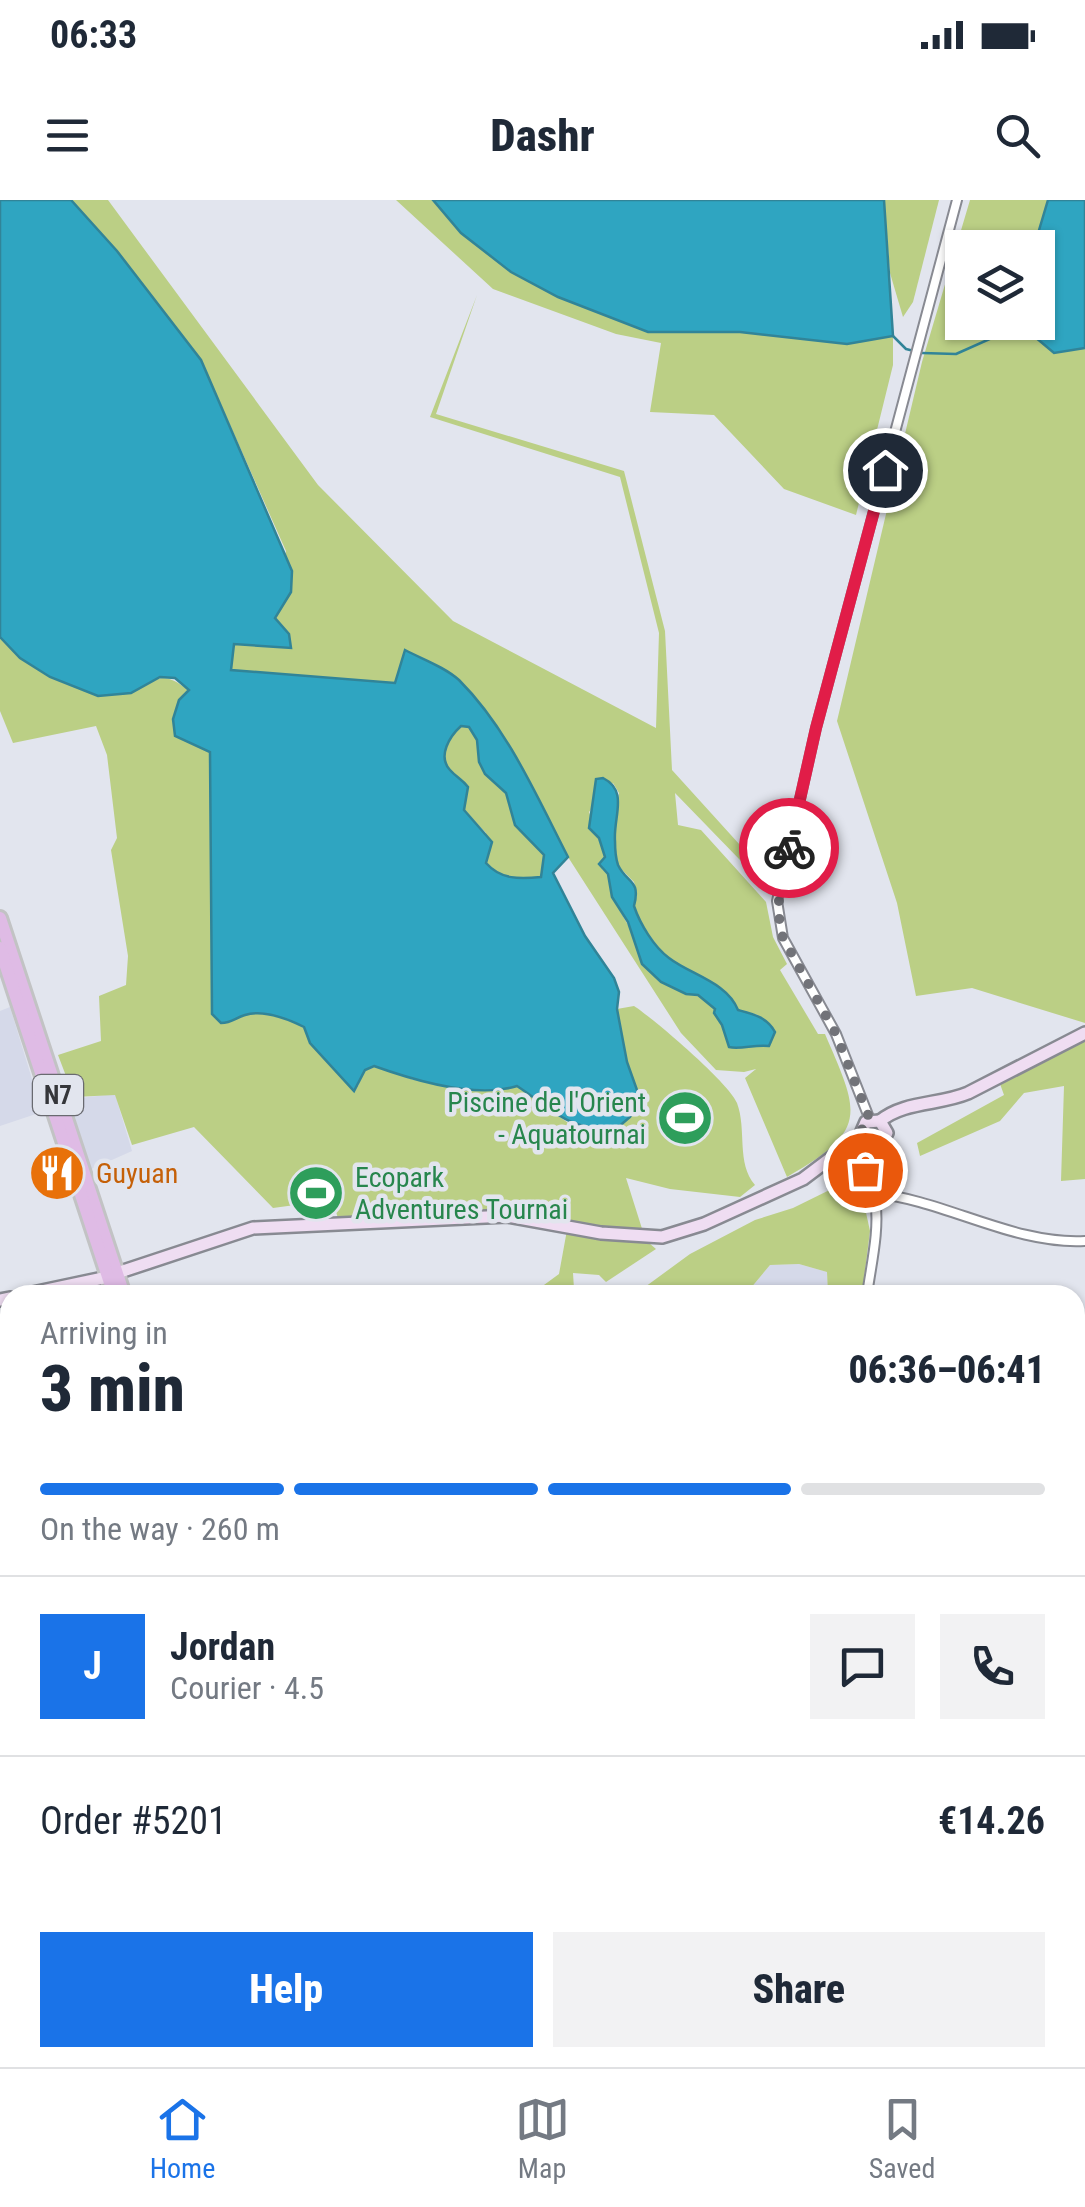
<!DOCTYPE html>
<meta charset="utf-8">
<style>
:root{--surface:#fff;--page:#f2f2f3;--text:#1f2937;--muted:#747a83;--line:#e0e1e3;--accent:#1a73e8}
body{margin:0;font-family:"Roboto Condensed",sans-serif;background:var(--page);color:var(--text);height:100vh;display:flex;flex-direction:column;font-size:38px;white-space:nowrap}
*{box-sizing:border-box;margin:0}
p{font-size:32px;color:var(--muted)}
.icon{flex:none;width:55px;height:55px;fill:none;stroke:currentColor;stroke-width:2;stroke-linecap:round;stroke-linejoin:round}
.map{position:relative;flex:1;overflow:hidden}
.details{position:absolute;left:0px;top:1085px;width:1085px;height:782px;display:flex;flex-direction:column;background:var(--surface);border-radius:30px 30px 0 0;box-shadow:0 2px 8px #0004}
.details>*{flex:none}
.tools{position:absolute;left:945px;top:30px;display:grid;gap:20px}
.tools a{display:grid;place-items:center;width:110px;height:110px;border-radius:0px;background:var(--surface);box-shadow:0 2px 8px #0004;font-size:50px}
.pin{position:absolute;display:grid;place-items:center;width:85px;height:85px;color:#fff;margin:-42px;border:5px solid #fff;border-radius:50%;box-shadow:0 2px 10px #0007}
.courier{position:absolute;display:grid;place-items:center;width:100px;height:100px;margin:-50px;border:8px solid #e11d48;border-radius:50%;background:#fff;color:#222;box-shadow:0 2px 12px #0007}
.overview em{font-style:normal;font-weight:800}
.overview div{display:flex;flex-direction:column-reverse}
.overview{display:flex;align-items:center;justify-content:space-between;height:170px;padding:0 40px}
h1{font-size:65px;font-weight:800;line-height:75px}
.bar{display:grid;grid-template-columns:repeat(4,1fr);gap:15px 10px;align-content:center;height:120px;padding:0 40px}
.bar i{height:12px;border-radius:8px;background:var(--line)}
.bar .on{background:var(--accent)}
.bar p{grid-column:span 4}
.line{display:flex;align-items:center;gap:25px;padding:0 40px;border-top:2px solid var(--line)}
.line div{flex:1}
.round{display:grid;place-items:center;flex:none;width:105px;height:105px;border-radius:0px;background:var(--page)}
.cta{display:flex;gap:20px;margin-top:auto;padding:20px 40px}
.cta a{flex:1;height:115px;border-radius:0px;background:var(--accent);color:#fff;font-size:40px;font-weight:800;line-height:115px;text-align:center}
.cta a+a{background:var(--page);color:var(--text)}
.status{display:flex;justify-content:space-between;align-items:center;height:70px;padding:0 50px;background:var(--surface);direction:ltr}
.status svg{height:28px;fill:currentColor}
header{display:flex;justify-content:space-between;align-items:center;height:130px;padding:0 40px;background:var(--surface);font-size:45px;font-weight:800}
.menu{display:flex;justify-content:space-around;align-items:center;height:140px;border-top:2px solid var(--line);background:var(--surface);font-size:28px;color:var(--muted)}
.menu a{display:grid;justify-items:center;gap:5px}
.menu .on{color:var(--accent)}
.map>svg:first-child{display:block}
.built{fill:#d5d9e9}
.green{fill:#bbcf85;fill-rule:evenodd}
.water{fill:#2fa5c1;stroke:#318498;stroke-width:2.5;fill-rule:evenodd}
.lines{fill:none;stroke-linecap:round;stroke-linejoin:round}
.stream{stroke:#318498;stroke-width:2.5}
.street-casing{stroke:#888a92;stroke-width:12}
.secondary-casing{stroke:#888a92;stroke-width:16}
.primary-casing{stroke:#c2c3c4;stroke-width:18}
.street{stroke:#fff;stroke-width:8}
.secondary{stroke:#efddf2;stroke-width:11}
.primary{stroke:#dfbbe5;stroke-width:12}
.done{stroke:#727379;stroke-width:10;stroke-dasharray:0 18}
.route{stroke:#e11d48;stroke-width:12}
.labels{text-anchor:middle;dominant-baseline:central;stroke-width:9;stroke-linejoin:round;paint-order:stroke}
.shield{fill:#e2e5ee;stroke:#696a70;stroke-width:2.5}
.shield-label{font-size:25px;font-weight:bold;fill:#35363a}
.leisure-label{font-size:28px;fill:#27864d;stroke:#e2e5ee;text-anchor:end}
.food-label{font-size:28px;fill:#c56008;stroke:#e2e5ee;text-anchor:start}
</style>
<div class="status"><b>06:33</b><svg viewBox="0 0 49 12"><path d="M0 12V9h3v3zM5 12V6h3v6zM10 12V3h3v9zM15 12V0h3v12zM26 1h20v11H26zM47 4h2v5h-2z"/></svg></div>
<header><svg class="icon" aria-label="menu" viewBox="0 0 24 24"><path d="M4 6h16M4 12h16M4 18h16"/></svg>Dashr<svg class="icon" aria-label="search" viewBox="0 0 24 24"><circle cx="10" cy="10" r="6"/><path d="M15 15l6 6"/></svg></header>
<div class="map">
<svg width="1085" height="1867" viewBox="0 0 1085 1867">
<rect width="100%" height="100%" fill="#e2e5ee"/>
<g class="built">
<polygon points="10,807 42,912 0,926 0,811"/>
<polygon points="115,894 132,951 87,971 71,899"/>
<polygon points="799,1064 827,1072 828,1095 745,1095 770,1065"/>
<polygon points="10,1193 10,1468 0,1475 0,1196"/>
<polygon points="9,1513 10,1779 0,1782 0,1523"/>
<polygon points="1085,1666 1085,1867 385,1867 382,1858 1075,1858 1075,1667"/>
</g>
<g class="green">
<path d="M71,0h37l210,285 135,136 203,107 3,-95 -39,-156 -190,-60 47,-122 -41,119 188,57 41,160 7,139 98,108 2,15 -97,-100 3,32 23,5 65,72 7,35 14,27 -7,6 38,64h7c34,79 45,96 -38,143l-42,-99 11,-9 -12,3 -28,-2 -35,-37 -113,-176 -46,-88 -29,-46 -36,-45 -52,-27 -10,32 -165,-13 4,-26 55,-10 -14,-16 11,-67 -85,-191 -84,-109zM613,583l6,10 -5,45 4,28 16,16 3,12 -3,12 11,24 22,28 56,33 11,10 3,9 21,5 -6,29 -15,5 -23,-36 2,-4 -18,-14 -12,-1c-33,-36 -70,-71 -78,-120l-6,-5 3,-12 -16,-45z"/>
<polygon points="396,0 433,0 461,33 511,72 558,97 648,132 740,132 846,144 893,136 893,165 856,315 784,289 714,215 650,212 661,143 616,134 493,89"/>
<polygon points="884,0 939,0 913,102 903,117 890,73"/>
<path d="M970,0h115v823l-113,-35 -56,8 -19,-93 -60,-182 85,-359zM962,48h76v74h-76z"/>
<path d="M0,437l20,21 111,35c30,-16 30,-23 59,-2l-17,28 2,17 35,16 2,262 9,9c11,0 14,-5 24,-8 19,-6 43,4 60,13l1,6 52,52 7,-17 9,-3 40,14 103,6 54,39 66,-35 -10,-28 -10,-53 17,-3c19,12 96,78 103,97 10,27 -1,60 18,82l-15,12 -70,-8 -44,-11 18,57 -150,-25 -156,8 -6,-18 -59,8 -79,-81 -62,18 -17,-50 -41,2 -16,-42 43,-14 -2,-45 27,-11 2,-29 -17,-106 6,-12 -10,-83 -11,-29 -83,17 -13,-32z"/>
<path d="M461,526l8,1 8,13 2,22 6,12 21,19 9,32 29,30 -3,22c-22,2 -40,3 -55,-15v-29l-22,-23 4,-23c-6,-8 -12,-10 -18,-17 -13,-14 0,-34 11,-44z"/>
<polygon points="1085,840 1085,979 1061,981 1064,886 1024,893 1000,921 920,956 917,943 1004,895 999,881"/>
<polygon points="858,976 870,1031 862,1095 828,1095 827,1072 799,1064 770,1065 745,1095 634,1095 690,1054 755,1020 793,1008"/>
<polygon points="567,1030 649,1043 656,1049 606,1082 599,1075 573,1073 574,1089 533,1093 559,1074"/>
<polygon points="1075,1184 1085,1186 1085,1652 1077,1653"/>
<polygon points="1085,1666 1085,1733 1075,1727 1075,1667"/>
</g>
<g class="water">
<path d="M0,0h71l46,51 84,109 91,211 -1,21 -16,26 14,16 2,14 -57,-4 -3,26 164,13 10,-33c17,9 40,17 54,30 49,49 78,117 109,177l-15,16 32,63 29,42 5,14 -2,17 10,53 10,28 1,12 -8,15 -14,12c-52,0 -58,-16 -99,-43 -41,13 -104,-6 -143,-20l-9,4 -11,21 -44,-48 -6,-16c-16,-8 -40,-18 -59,-12 -10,3 -13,8 -24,8l-9,-9 -2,-262 -35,-16 -2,-17 6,-19 10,-10 -14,-12 -15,-1 -29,16 -33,3 -48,-19 -30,-19 -20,-21zM461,526l8,1 8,13 2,22 6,12 21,19 9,32 29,30 -3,22c-21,2 -40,3 -55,-14l6,-21 -28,-32 4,-23c-6,-8 -12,-10 -18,-17 -13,-14 0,-34 11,-44z"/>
<polygon points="433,0 884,0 893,136 847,144 740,132 648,132 558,97 511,72 461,33"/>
<polygon points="1048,0 1085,0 1085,148 1054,153 1028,131 1027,123 1038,122 1038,48 1034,47"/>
<path d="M603,578c26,13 10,39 12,63 0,7 1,18 3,24 9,19 23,14 16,41 6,18 20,41 35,52 22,17 58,24 69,52 15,4 29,7 37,22l-6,14c-14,-2 -29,4 -40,1l-7,-22 -8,-12 1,-4 -17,-14 -12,-1 -25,-12 -19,-18 -14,-42 -16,-25 -4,-23 -9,-10 6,-7 -6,-19 -10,-10 7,-49z"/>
</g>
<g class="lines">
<g class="stream">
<polyline points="893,136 906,149 914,151"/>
<polyline points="922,153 956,154 1028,122"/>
</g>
<g class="street-casing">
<g id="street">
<polyline points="870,920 836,834 783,738 777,701 816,528 957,0"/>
<path d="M873,993c72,7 140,52 212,48"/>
<path d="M867,1095c4,-30 13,-66 8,-96 -4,-20 -15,-32 -5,-53"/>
<polyline points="1075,1188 1085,1189"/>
<polyline points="0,1857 7,1867"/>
<polyline points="143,1858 144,1867"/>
<polyline points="562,1867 566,1858"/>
</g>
</g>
<g class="secondary-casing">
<g id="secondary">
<path d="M880,921c24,-20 60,-16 88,-28l117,-60"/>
<polyline points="860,936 867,945 880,945 887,933 880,921"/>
<polyline points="860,936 866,922 880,921"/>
<polyline points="117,1073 253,1028 507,1016 601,1033 662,1037 704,1024 803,979 860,936"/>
<polyline points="23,1095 108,1077"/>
<polyline points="0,1100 10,1098"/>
</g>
</g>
<g class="primary-casing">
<g id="primary">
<polyline points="0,718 124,1095"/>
<polyline points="0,748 114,1095"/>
<polyline points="362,1858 365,1867"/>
<polyline points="374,1858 377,1867"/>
</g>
</g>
<use href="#street" class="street"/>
<use href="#secondary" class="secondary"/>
<use href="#primary" class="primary"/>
</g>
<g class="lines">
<path class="done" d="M789,648c-8,32 -15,58 -6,90l53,96 34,86 -10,12 2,8 8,6 -5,24"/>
<polyline class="route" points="789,648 816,528 885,270"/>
</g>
<defs>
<g id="stadium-disc" transform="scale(2.875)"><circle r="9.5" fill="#2e9e5b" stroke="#e2e5ee"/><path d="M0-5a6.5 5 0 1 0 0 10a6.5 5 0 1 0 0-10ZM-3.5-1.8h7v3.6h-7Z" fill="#fff"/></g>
<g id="restaurant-disc" transform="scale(2.875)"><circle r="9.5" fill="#e8710a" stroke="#e2e5ee"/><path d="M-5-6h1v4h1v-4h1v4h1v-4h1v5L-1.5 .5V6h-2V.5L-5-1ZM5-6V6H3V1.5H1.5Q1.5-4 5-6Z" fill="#fff"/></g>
</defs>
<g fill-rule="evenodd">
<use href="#stadium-disc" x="685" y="918"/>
<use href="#restaurant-disc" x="57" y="973"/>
<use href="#stadium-disc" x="316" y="993"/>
</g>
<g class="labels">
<rect class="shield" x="33" y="875" width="50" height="40" rx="8"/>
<g class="shield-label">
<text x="58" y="895">N7</text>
</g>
<g class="leisure-label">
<text x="646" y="902">Piscine de l'Orient<tspan x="646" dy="32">- Aquatournai</tspan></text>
<text x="355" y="977" text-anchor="start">Ecopark<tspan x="355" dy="32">Adventures Tournai</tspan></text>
</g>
<g class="food-label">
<text x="96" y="973">Guyuan</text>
</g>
</g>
</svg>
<div class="tools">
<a><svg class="icon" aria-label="layers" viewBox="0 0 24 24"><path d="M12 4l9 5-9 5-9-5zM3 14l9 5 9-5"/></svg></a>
</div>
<div class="pin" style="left:865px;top:970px;background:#ea580c"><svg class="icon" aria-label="bag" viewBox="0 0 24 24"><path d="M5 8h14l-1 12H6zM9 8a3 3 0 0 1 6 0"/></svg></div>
<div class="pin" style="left:885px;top:270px;background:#1f2937"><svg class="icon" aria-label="home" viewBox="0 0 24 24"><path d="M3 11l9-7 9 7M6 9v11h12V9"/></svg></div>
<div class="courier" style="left:789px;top:648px"><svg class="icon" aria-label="bike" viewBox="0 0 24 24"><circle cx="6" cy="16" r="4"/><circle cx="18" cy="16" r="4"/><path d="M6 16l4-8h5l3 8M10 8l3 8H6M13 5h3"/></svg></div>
<section class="details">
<div class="overview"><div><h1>3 min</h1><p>Arriving in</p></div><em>06:36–06:41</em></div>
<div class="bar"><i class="on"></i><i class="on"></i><i class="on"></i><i></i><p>On the way · 260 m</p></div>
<div class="line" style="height:180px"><b class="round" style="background:var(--accent);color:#fff">J</b><div><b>Jordan</b><p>Courier · 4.5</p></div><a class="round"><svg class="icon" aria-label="chat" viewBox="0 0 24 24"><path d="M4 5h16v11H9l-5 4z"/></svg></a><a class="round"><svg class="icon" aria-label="phone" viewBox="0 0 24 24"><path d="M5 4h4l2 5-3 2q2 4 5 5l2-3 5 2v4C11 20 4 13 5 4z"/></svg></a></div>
<div class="line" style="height:130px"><div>Order #5201</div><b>€14.26</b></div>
<div class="cta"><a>Help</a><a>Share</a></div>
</section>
</div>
<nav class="menu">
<a class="on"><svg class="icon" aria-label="home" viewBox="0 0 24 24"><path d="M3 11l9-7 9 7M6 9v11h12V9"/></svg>Home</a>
<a><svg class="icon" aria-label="map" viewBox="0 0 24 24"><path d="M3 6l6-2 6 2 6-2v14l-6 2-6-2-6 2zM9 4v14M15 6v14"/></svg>Map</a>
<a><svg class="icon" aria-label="saved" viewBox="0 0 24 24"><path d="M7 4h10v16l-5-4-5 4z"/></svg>Saved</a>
</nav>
